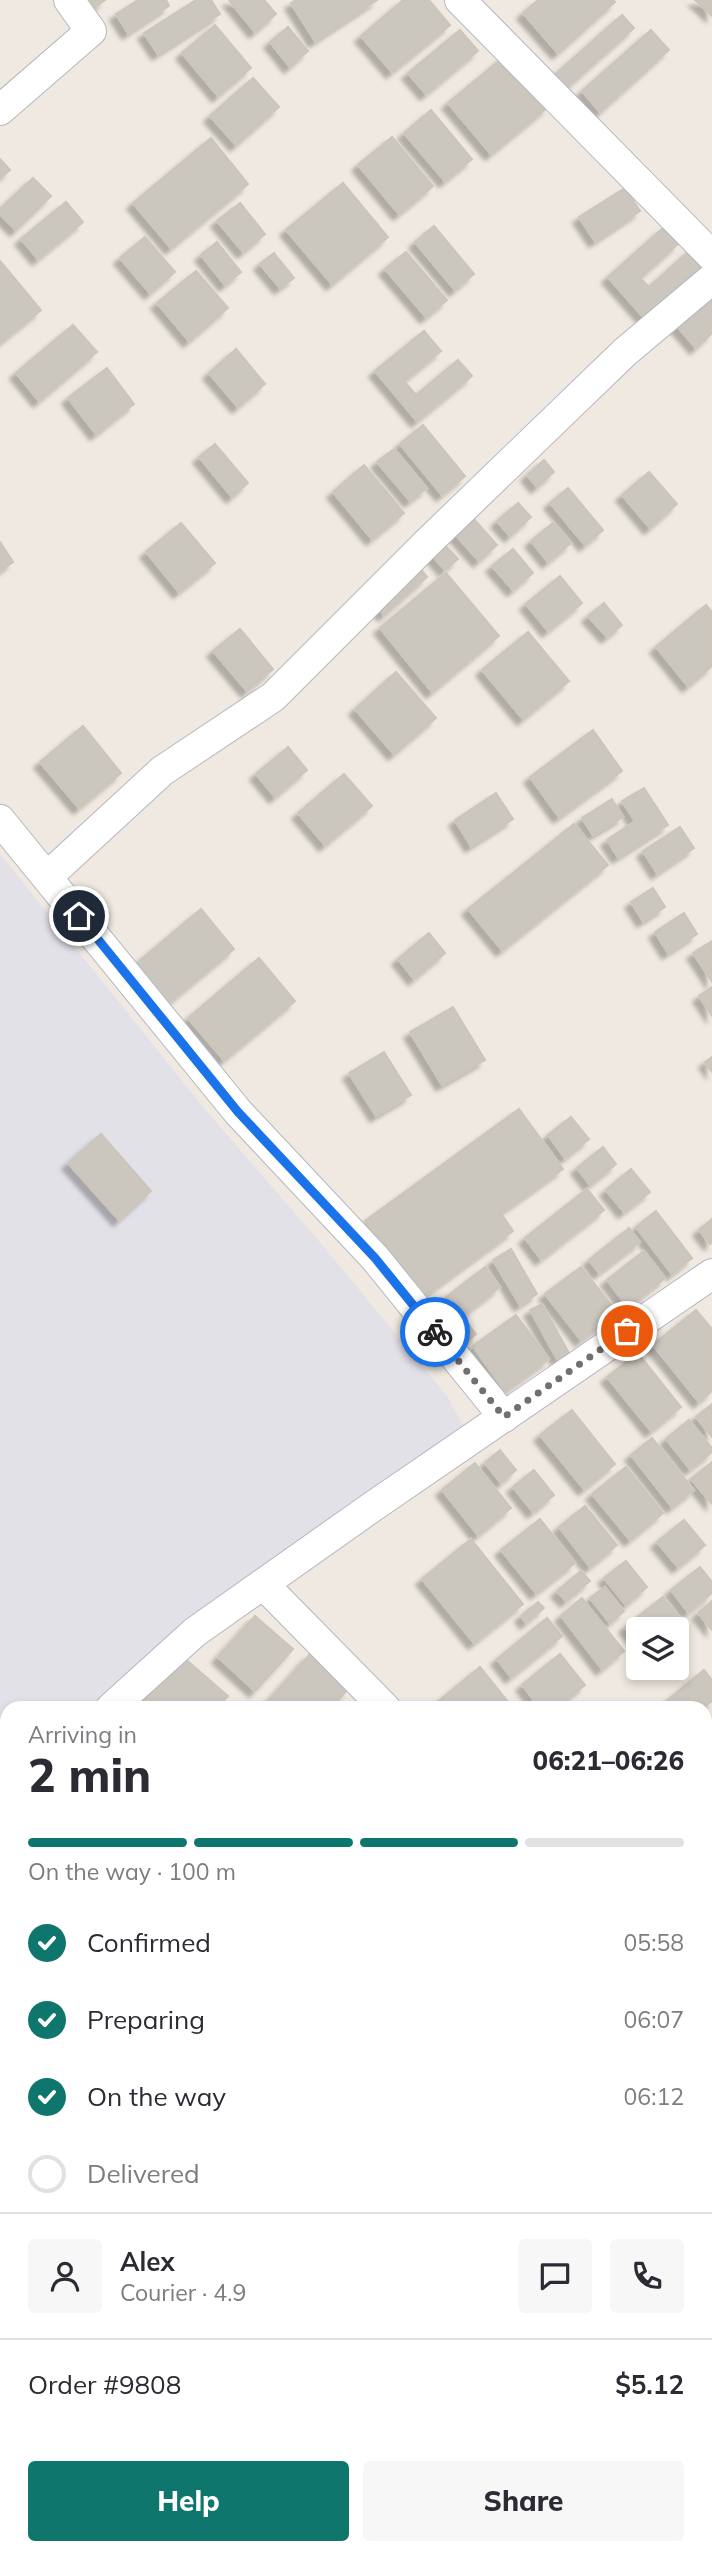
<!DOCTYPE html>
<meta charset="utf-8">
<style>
:root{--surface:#fff;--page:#f7f7f7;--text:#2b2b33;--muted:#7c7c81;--line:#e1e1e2;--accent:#0f766e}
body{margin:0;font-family:Mulish,sans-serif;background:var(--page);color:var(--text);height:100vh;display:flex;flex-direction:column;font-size:26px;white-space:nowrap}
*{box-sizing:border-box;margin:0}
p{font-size:23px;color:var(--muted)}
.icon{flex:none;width:38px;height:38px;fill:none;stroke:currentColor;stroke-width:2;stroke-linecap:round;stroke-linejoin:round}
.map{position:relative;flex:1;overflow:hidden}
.side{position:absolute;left:0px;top:1701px;width:712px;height:854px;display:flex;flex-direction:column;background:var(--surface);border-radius:21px 21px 0 0;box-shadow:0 4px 10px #0003}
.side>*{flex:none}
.buttons{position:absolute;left:626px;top:1617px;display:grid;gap:14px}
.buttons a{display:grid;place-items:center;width:63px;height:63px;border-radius:7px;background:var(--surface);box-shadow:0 4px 10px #0003;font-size:35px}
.pin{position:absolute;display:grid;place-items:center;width:60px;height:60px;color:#fff;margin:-30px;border:4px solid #fff;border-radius:50%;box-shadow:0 2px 7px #0007}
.courier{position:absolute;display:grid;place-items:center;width:70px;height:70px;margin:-35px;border:5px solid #1a73e8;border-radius:50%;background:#fff;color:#222;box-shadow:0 2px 9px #0007}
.headline em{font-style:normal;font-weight:800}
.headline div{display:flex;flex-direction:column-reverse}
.headline{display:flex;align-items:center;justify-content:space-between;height:119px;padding:0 28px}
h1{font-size:46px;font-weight:800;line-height:52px}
.bar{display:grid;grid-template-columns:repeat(4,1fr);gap:10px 7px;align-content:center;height:84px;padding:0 28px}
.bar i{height:9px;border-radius:5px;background:var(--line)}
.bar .on{background:var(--accent)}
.bar p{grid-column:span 4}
.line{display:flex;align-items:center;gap:18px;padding:0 28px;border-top:2px solid var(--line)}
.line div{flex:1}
.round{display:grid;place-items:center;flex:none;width:74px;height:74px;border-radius:7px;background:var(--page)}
ol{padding:0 28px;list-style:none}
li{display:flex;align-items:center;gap:21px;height:77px}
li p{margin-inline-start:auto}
li .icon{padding:7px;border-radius:50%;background:var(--accent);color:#fff;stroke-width:4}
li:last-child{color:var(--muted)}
li i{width:38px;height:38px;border:4px solid var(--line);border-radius:50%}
.button{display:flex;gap:14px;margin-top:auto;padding:14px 28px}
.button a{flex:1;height:80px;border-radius:7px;background:var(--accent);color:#fff;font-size:28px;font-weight:800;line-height:80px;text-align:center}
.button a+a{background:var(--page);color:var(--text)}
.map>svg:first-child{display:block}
.industrial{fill:#e3e1e8}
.building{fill:#cbc7bf;stroke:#cbc5ba;stroke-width:2;filter:url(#shadow)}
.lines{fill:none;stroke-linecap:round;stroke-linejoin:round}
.street-casing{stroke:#b4b7c1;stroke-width:32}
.street{stroke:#fff;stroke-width:30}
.done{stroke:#726f6d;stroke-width:7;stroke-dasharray:0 12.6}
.route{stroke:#1a73e8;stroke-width:9}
</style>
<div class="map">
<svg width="712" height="2555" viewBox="0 0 712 2555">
<defs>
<filter id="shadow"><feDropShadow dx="-6" dy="6" stdDeviation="2" flood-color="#0004"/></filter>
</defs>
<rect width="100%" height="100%" fill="#efe9e1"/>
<polygon class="industrial" points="0,854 203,1107 324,1247 447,1396 476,1448 206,1609 95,1708 7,1708 7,1787 0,1793"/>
<g class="building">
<polygon points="90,0 105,0 95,7"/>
<polygon points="138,0 166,0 169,6 128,33 116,14"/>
<polygon points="196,0 211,0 220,14 158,54 144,33"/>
<polygon points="229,0 264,0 276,14 255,32"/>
<polygon points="296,0 377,0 315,41 291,3"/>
<polygon points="403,0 429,0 450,25 392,72 361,36"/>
<polygon points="538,0 613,0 615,2 558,53 523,13"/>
<polygon points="695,0 712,0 712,16"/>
<polygon points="622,15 634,28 563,91 551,78"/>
<polygon points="215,25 251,68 218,96 182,53"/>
<polygon points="288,27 308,51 290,67 270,42"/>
<polygon points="460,30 478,51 426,94 408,73"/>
<polygon points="651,30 669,50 600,112 582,91"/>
<polygon points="505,56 548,107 491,154 448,103"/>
<polygon points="253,78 279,107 236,145 210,116"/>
<polygon points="431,110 472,159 445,181 404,133"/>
<polygon points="392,137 433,186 399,214 358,165"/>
<polygon points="211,138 248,184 171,248 133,203"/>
<polygon points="0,159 10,170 0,179"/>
<polygon points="33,178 51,196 16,230 0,214 0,209"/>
<polygon points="343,183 388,237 332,284 286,230"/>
<polygon points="625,188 640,211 595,241 579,217"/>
<polygon points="66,202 83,222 38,259 21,239"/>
<polygon points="240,203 265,234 243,252 217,221"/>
<polygon points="434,226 474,274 455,290 415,242"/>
<polygon points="663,228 678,244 640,278 649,287 695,246 709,262 645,319 608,277"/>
<polygon points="145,237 175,272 150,293 120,258"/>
<polygon points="217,242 241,272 225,285 201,255"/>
<polygon points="406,252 447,300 426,317 385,269"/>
<polygon points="274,253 294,278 280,288 260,264"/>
<polygon points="0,261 41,310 0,343"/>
<polygon points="196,271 228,308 189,341 157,303"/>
<polygon points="712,298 712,333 696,348 675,324"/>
<polygon points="73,325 97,352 39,401 16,373"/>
<polygon points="424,331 441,351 404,381 416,395 458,360 472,376 417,421 375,371"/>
<polygon points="236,349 265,384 238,407 209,373"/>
<polygon points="107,368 134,404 96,434 68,398"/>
<polygon points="423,425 465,476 442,495 400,444"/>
<polygon points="215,444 248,483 232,497 199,457"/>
<polygon points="394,449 427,488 410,501 377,462"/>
<polygon points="544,460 554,472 537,487 527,475"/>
<polygon points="364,465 404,513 372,539 333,492"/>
<polygon points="649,472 677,504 650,528 622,495"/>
<polygon points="568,488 603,530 585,545 550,503"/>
<polygon points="518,503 531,517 510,536 497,521"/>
<polygon points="472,517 497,545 479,561 454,533"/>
<polygon points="181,523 215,563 179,592 146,552"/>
<polygon points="553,523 571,543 548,562 531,541"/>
<polygon points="0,542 13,562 0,571"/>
<polygon points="443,543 458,559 445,570 431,554"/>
<polygon points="513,549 533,573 513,590 492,566"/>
<polygon points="417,565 427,577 384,615 374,603"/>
<polygon points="446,573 499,636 432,692 380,628"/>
<polygon points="560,576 582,603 548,631 526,604"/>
<polygon points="604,603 622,625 607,637 588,616"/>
<polygon points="706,605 712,612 712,666 688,686 656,647"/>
<polygon points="240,629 273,669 247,691 213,651"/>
<polygon points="528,632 569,681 523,719 482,670"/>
<polygon points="396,672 436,718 394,754 355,709"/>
<polygon points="83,726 121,773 79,808 40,762"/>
<polygon points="593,730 622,771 559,817 530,777"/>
<polygon points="288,747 307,770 275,797 256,774"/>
<polygon points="344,774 372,806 325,845 298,813"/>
<polygon points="644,788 668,825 618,857 607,840 635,821 622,801"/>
<polygon points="496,793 513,819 471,846 455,820"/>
<polygon points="612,799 623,817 593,835 582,818"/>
<polygon points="574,824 608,865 502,950 468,909"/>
<polygon points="680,827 694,848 657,873 643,851"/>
<polygon points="653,888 665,907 643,921 631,902"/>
<polygon points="201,909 234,949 165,1006 132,967"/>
<polygon points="684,913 697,934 668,953 655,932"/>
<polygon points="429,933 445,953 414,979 398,959"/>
<polygon points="712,941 712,982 693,953"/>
<polygon points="259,958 295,1001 224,1060 188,1018"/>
<polygon points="712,987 712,1016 699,996"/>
<polygon points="453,1007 485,1060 442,1085 410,1032"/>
<polygon points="384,1052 411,1095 376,1116 349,1073"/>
<polygon points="712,1057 712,1072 705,1062"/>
<polygon points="519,1109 563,1169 501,1213 513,1231 421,1298 365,1221"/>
<polygon points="571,1117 589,1139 565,1158 548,1135"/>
<polygon points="101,1134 151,1191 119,1220 68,1163"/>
<polygon points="603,1147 616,1164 590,1185 577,1168"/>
<polygon points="631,1169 650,1192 624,1212 606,1190"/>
<polygon points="587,1189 604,1210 541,1259 525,1238"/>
<polygon points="656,1211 692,1258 672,1274 636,1227"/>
<polygon points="712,1219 712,1243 710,1244 699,1230"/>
<polygon points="629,1228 640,1242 599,1273 589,1260"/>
<polygon points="511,1249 537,1294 520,1305 493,1260"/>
<polygon points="644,1251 665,1278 628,1307 607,1280"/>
<polygon points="485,1267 500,1287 462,1316 476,1334 461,1347 431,1309"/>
<polygon points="581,1267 617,1312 581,1340 545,1294"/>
<polygon points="542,1304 569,1353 557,1359 530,1310"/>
<polygon points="696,1310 712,1329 712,1391 699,1402 653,1345"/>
<polygon points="516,1315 549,1359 505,1391 473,1346"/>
<polygon points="638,1353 681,1407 651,1431 607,1377"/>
<polygon points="712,1404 712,1437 696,1417"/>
<polygon points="572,1410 615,1464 584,1489 540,1435"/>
<polygon points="689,1420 712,1448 712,1452 690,1469 666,1439"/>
<polygon points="652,1438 694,1490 672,1507 631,1455"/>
<polygon points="500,1450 516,1470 501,1483 485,1463"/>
<polygon points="712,1462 712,1504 691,1479"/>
<polygon points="475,1463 511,1508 478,1535 442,1490"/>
<polygon points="626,1467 663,1513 630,1540 592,1494"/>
<polygon points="534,1470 554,1495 533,1512 513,1487"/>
<polygon points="585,1506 617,1545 590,1567 559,1527"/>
<polygon points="540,1519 575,1563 536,1593 501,1550"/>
<polygon points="684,1520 705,1545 678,1567 657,1542"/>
<polygon points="471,1539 523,1604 474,1643 422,1579"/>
<polygon points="626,1561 647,1587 626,1605 604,1578"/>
<polygon points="700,1567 712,1582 712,1593 688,1612 671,1590"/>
<polygon points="581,1571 590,1581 566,1601 557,1591"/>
<polygon points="605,1587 624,1611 610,1623 590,1598"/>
<polygon points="663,1597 687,1627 677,1634 677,1629 639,1629 639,1644 625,1627"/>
<polygon points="582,1598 624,1651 602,1669 561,1616"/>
<polygon points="712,1601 712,1630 698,1613"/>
<polygon points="538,1602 544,1608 526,1623 521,1616"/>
<polygon points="255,1616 293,1649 255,1691 218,1657"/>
<polygon points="547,1618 562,1636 511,1677 497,1659"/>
<polygon points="310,1654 348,1689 331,1708 262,1708"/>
<polygon points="560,1654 585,1685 556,1708 540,1708 522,1685"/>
<polygon points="183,1657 228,1696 217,1708 137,1708"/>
<polygon points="480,1667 513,1708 430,1708"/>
<polygon points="704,1670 712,1680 712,1701 703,1708 658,1708"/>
<polygon points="0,1820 7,1820 7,2005 2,2011 0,2009"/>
<polygon points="705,2071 712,2077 712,2136 705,2130"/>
<polygon points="705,2151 712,2158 712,2183 705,2190"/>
<polygon points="705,2201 712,2207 712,2241 705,2235"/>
<polygon points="710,2253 712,2290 705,2298 705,2259"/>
<polygon points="712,2303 712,2319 705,2313"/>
<polygon points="705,2348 712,2354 712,2362 705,2370"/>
<polygon points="712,2394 712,2457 711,2459 705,2454 705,2402"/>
<polygon points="61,2548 153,2548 144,2555 52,2555"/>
<polygon points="180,2548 222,2548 229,2555 178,2555"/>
<polygon points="262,2548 284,2548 291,2555 256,2555"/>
<polygon points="357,2548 405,2548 399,2555 351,2555"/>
<polygon points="438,2548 452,2548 459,2555 431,2555"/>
<polygon points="467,2548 504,2548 498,2555 475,2555"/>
</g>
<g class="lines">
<g class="street-casing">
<g id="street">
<polyline points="460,0 712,256"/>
<polyline points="0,110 91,31 69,0"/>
<polyline points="0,820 238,1112 375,1258 504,1417"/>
<polyline points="47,877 162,771 273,697 426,544 625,352 712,279"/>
<polyline points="263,1584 385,1708"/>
<polyline points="111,1708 195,1632 372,1507 712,1274"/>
<polyline points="0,1808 7,1802"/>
<polyline points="705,2040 712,2047"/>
<polyline points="705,2337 712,2344"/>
<polyline points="0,2393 7,2386"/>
<polyline points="158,2555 166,2548"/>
</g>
</g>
<use href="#street" class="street"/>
</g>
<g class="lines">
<polyline class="done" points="435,1332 504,1417 627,1331"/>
<polyline class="route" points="79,916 238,1112 375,1258 435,1332"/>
</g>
</svg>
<div class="buttons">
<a><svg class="icon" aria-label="layers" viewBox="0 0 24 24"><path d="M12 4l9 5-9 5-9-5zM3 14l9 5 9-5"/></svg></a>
</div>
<div class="pin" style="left:627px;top:1331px;background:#ea580c"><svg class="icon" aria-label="bag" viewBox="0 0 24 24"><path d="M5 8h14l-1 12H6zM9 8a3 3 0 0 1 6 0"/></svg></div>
<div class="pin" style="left:79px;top:916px;background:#1f2937"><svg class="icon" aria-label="home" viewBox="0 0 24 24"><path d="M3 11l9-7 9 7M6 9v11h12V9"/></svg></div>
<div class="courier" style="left:435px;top:1332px"><svg class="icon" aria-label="bike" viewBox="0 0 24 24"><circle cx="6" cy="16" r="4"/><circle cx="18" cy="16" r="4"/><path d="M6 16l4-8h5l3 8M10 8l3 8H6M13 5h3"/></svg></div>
<section class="side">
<div class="headline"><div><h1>2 min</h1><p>Arriving in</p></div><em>06:21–06:26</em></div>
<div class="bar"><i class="on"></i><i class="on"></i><i class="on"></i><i></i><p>On the way · 100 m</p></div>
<ol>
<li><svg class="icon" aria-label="check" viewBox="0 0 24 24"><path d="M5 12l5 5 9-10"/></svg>Confirmed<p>05:58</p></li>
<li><svg class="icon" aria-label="check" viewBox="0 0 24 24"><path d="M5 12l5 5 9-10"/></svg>Preparing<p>06:07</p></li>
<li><svg class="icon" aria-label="check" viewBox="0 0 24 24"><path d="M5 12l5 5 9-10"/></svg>On the way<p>06:12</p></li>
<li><i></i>Delivered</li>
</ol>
<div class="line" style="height:126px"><a class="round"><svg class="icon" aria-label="person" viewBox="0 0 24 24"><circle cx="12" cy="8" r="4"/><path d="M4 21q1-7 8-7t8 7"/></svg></a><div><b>Alex</b><p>Courier · 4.9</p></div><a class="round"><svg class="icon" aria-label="chat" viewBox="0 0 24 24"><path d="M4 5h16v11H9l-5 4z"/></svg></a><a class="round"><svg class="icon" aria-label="phone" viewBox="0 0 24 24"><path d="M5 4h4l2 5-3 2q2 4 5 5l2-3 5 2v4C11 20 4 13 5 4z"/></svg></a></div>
<div class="line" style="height:91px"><div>Order #9808</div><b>$5.12</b></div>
<div class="button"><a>Help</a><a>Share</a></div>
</section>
</div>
